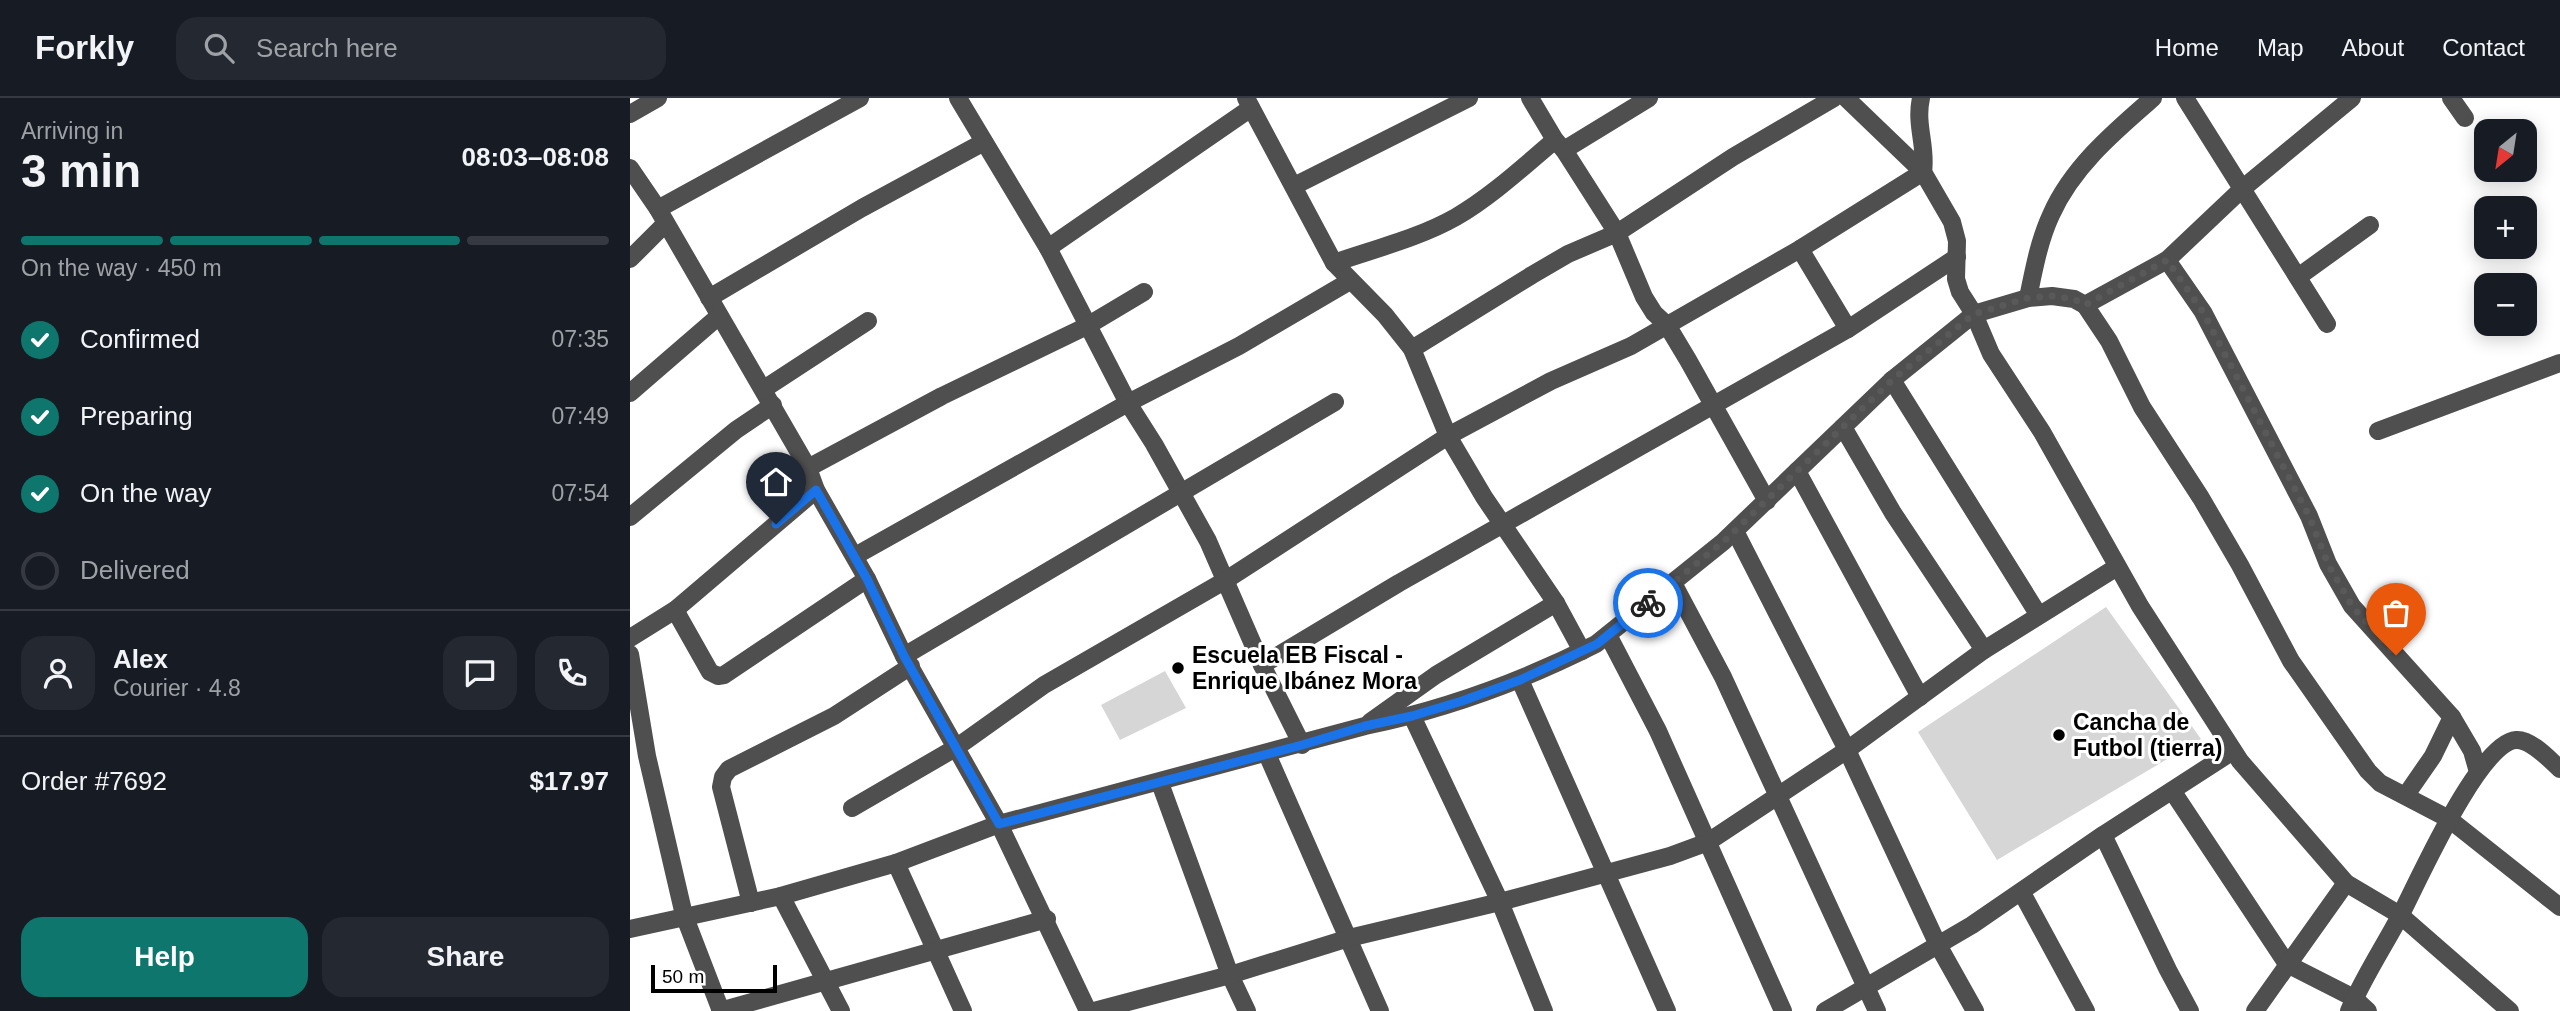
<!DOCTYPE html>
<meta charset="utf-8">
<style>
:root{--surface:#171b24;--page:#242831;--text:#f1f3f6;--muted:#9ea1a6;--line:#363941;--accent:#0f766e}
body{margin:0;font-family:Helvetica,sans-serif;background:var(--page);color:var(--text);height:100vh;display:flex;flex-direction:column;font-size:26px;white-space:nowrap}
*{box-sizing:border-box;margin:0}
p{font-size:23px;color:var(--muted)}
.icon{flex:none;width:38px;height:38px;fill:none;stroke:currentColor;stroke-width:2;stroke-linecap:round;stroke-linejoin:round}
.map{position:relative;flex:1;overflow:hidden}
.panel{display:flex;flex-direction:column;background:var(--surface);width:630px}
.panel>*{flex:none}
.needle{width:46px;rotate:210deg}
.fabs{position:absolute;left:1844px;top:21px;display:grid;gap:14px}
.fabs a{display:grid;place-items:center;width:63px;height:63px;border-radius:14px;background:var(--surface);box-shadow:0 4px 18px #0003;font-size:35px}
.scale{position:absolute;left:21px;bottom:18px;width:126px;box-sizing:border-box;padding-left:7px;border:4px solid #000;border-top:0;font-size:19px;line-height:24px;white-space:nowrap;color:#000;-webkit-text-stroke:5px #fff;paint-order:stroke}
.pin{position:absolute;display:grid;place-items:center;width:60px;height:60px;color:#fff;margin:-72px -30px;border-radius:50% 50% 50% 0;rotate:-45deg;box-shadow:0 0 7px #0007}
.pin .icon{rotate:45deg}
.courier{position:absolute;display:grid;place-items:center;width:70px;height:70px;margin:-35px;border:5px solid #1a73e8;border-radius:50%;background:#fff;color:#222;box-shadow:0 2px 9px #0007}
.overview em{font-style:normal;font-weight:700}
.overview div{display:flex;flex-direction:column-reverse}
.overview{display:flex;align-items:center;justify-content:space-between;height:119px;padding:0 21px}
h1{font-size:46px;font-weight:700;line-height:52px}
.bar{display:grid;grid-template-columns:repeat(4,1fr);gap:10px 7px;align-content:center;height:84px;padding:0 21px}
.bar i{height:9px;border-radius:5px;background:var(--line)}
.bar .selected{background:var(--accent)}
.bar p{grid-column:span 4}
.line{display:flex;align-items:center;gap:18px;padding:0 21px;border-top:2px solid var(--line)}
.line div{flex:1}
.round{display:grid;place-items:center;flex:none;width:74px;height:74px;border-radius:21px;background:var(--page)}
ol{padding:0 21px;list-style:none}
li{display:flex;align-items:center;gap:21px;height:77px}
li p{margin-inline-start:auto}
li .icon{padding:7px;border-radius:50%;background:var(--accent);color:#fff;stroke-width:4}
li:last-child{color:var(--muted)}
li i{width:38px;height:38px;border:4px solid var(--line);border-radius:50%}
.button{display:flex;gap:14px;margin-top:auto;padding:14px 21px}
.button a{flex:1;height:80px;border-radius:21px;background:var(--accent);color:#fff;font-size:28px;font-weight:700;line-height:80px;text-align:center}
.button a+a{background:var(--page);color:var(--text)}
header{display:flex;align-items:center;gap:42px;box-sizing:border-box;height:98px;padding:0 35px;background:var(--surface);border-bottom:2px solid var(--line)}
header strong{font-size:33px}
nav{display:flex;gap:38px;margin-inline-start:auto;font-size:24px}
.search{width:490px;height:63px;background:var(--page);display:flex;align-items:center;gap:18px;box-sizing:border-box;padding:0 24px;border-radius:21px;color:var(--muted);font-size:26px}
main{display:flex;flex:1;min-height:0}
.map>svg:first-child{display:block}
.green{fill:#d6d6d6}
.lines{fill:none;stroke-linecap:round;stroke-linejoin:round}
.minor{stroke:#4f4f4f;stroke-width:18}
.done{stroke:#595959;stroke-width:7;stroke-dasharray:0 12.6}
.route{stroke:#1a73e8;stroke-width:9}
.poi-dot{fill:#000;stroke:#fff;stroke-width:2.5}
.labels{text-anchor:middle;dominant-baseline:central;stroke-width:6;stroke-linejoin:round;paint-order:stroke}
.poi-label{font-size:23px;font-weight:bold;fill:#000;stroke:#fff;text-anchor:start}
</style>
<header>
<strong>Forkly</strong>
<div class="search"><svg class="icon" aria-label="search" viewBox="0 0 24 24"><circle cx="10" cy="10" r="6"/><path d="M15 15l6 6"/></svg>Search here</div>
<nav><a>Home</a><a>Map</a><a>About</a><a>Contact</a></nav>
</header>
<main>
<section class="panel">
<div class="overview"><div><h1>3 min</h1><p>Arriving in</p></div><em>08:03–08:08</em></div>
<div class="bar"><i class="selected"></i><i class="selected"></i><i class="selected"></i><i></i><p>On the way · 450 m</p></div>
<ol>
<li><svg class="icon" aria-label="check" viewBox="0 0 24 24"><path d="M5 12l5 5 9-10"/></svg>Confirmed<p>07:35</p></li>
<li><svg class="icon" aria-label="check" viewBox="0 0 24 24"><path d="M5 12l5 5 9-10"/></svg>Preparing<p>07:49</p></li>
<li><svg class="icon" aria-label="check" viewBox="0 0 24 24"><path d="M5 12l5 5 9-10"/></svg>On the way<p>07:54</p></li>
<li><i></i>Delivered</li>
</ol>
<div class="line" style="height:126px"><a class="round"><svg class="icon" aria-label="person" viewBox="0 0 24 24"><circle cx="12" cy="8" r="4"/><path d="M4 21q1-7 8-7t8 7"/></svg></a><div><b>Alex</b><p>Courier · 4.8</p></div><a class="round"><svg class="icon" aria-label="chat" viewBox="0 0 24 24"><path d="M4 5h16v11H9l-5 4z"/></svg></a><a class="round"><svg class="icon" aria-label="phone" viewBox="0 0 24 24"><path d="M5 4h4l2 5-3 2q2 4 5 5l2-3 5 2v4C11 20 4 13 5 4z"/></svg></a></div>
<div class="line" style="height:91px"><div>Order #7692</div><b>$17.97</b></div>
<div class="button"><a>Help</a><a>Share</a></div>
</section>
<div class="map">
<svg width="1930" height="913" viewBox="0 0 1930 913">
<rect width="100%" height="100%" fill="#fff"/>
<g class="green">
<polygon points="1476,509 1571,641 1367,762 1288,634"/>
<polygon points="535,573 556,610 490,642 471,607"/>
</g>
<g class="lines">
<g class="minor">
<polyline points="328,0 418,150 498,305 524,346 578,443 632,567 672,647"/>
<polyline points="616,0 704,165 755,217 782,251 818,338 854,399 926,505 952,553"/>
<polyline points="900,0 925,42 934,52 987,135 1014,199 1024,215 1037,227 1058,262 1137,403"/>
<polyline points="1216,0 1293,74 1322,124 1327,143 1326,181 1330,194 1344,216 1361,256 1412,334 1510,508 1610,663 1716,785 1770,817 1880,913"/>
<polyline points="1555,0 1697,226"/>
<polyline points="1821,0 1835,20"/>
<polyline points="0,16 28,0"/>
<polyline points="934,52 1019,0"/>
<polyline points="0,70 28,111 178,370 186,392 237,481 274,558 369,726 458,913"/>
<polyline points="664,88 839,0"/>
<polyline points="28,111 230,0"/>
<polyline points="418,150 621,10"/>
<polyline points="1170,151 1218,231"/>
<polyline points="0,161 35,126"/>
<polyline points="1537,162 1573,214 1679,418 1698,466 1722,508 1822,619 1842,653 1848,674"/>
<path d="M704,165c40,-14 85,-25 122,-46 36,-21 68,-51 99,-77"/>
<polyline points="1668,179 1740,127"/>
<polyline points="79,200 232,110 354,44"/>
<path d="M1398,200c6,-29 11,-57 23,-83 21,-48 64,-84 102,-117"/>
<polyline points="1455,207 1479,243 1512,309 1571,400 1610,467 1661,563 1738,673 1750,685 1819,721 1930,809"/>
<polyline points="782,251 902,177 938,156 987,135 1103,59 1204,0"/>
<polyline points="1262,282 1408,516"/>
<polyline points="134,291 238,223"/>
<polyline points="0,295 89,218"/>
<polyline points="1213,329 1263,415 1354,552"/>
<polyline points="1748,333 1930,265"/>
<polyline points="178,370 312,298 457,228 514,194"/>
<polyline points="1167,373 1290,599"/>
<polyline points="0,419 106,332 143,307"/>
<polyline points="1105,433 1217,652 1308,847 1345,913"/>
<polyline points="225,458 498,305 609,248 720,183"/>
<polyline points="1043,485 1093,579 1247,913"/>
<polyline points="45,512 80,574 88,578 94,577 237,481"/>
<polyline points="978,537 1028,633 1153,913"/>
<polyline points="0,540 45,512 186,392"/>
<polyline points="0,556 17,658 54,817 91,913"/>
<polyline points="274,558 705,304"/>
<polyline points="632,567 769,485 1218,231 1327,159"/>
<polyline points="890,582 1037,913"/>
<polyline points="782,618 870,804 914,913"/>
<polyline points="740,624 806,577 926,505"/>
<polyline points="637,656 750,913"/>
<polyline points="530,685 600,877 617,913"/>
<polyline points="1543,694 1657,866 1724,900 1738,913"/>
<polyline points="1776,697 1803,658 1822,619"/>
<path d="M222,710l105,-61 87,-62 182,-105 222,-144 103,-55 80,-35 169,-97 123,-77c4,-25 -8,-47 -2,-74"/>
<polyline points="1473,737 1538,872 1560,913"/>
<polyline points="266,765 333,913"/>
<polyline points="1392,795 1456,913"/>
<polyline points="151,798 211,913"/>
<polyline points="121,805 91,689 93,679 99,671 204,618 281,568"/>
<path d="M0,831l151,-33 115,-33 103,-39 366,-98c81,-17 158,-45 231,-82l127,-102 169,-162 82,-66 54,-16 24,-2 22,3 11,6 82,-45 75,-71 110,-91"/>
<polyline points="90,913 417,821"/>
<polyline points="464,913 600,877 719,840 870,804 1040,758 1078,744 1217,652 1354,552 1487,469"/>
<polyline points="1195,913 1342,827 1473,737 1603,653"/>
<polyline points="1625,913 1716,785"/>
<path d="M1719,913c14,-33 34,-63 51,-95 17,-32 79,-174 116,-176 15,-1 33,19 44,29"/>
</g>
</g>
<g class="lines">
<polyline class="done" points="1018,505 1093,444 1262,282 1344,216 1398,200 1422,198 1444,201 1455,207 1537,162 1573,214 1679,418 1698,466 1722,508 1766,557"/>
<polyline class="route" points="146,426 186,392 237,481 274,558 369,726 672,647 735,628 782,618 832,603 890,582 967,546 1018,505"/>
</g>
<g class="poi-dot">
<circle cx="548" cy="570" r="7"/>
<circle cx="1429" cy="637" r="7"/>
</g>
<g class="labels">
<g class="poi-label">
<text x="562" y="557">Escuela EB Fiscal -<tspan x="562" dy="26">Enrique Ibánez Mora</tspan></text>
<text x="1443" y="624">Cancha de<tspan x="1443" dy="26">Futbol (tierra)</tspan></text>
</g>
</g>
</svg>
<div class="fabs">
<a><svg class="needle" viewBox="-14 -14 28 28"><path d="M0-13l5 13h-10z" fill="#e53935"/><path d="M0 13l5-13h-10z" fill="#9ea1a6"/></svg></a>
<a>+</a>
<a>−</a>
</div>
<div class="scale">50 m</div>
<div class="pin" style="left:1766px;top:557px;background:#ea580c"><svg class="icon" aria-label="bag" viewBox="0 0 24 24"><path d="M5 8h14l-1 12H6zM9 8a3 3 0 0 1 6 0"/></svg></div>
<div class="pin" style="left:146px;top:426px;background:#1f2937"><svg class="icon" aria-label="home" viewBox="0 0 24 24"><path d="M3 11l9-7 9 7M6 9v11h12V9"/></svg></div>
<div class="courier" style="left:1018px;top:505px"><svg class="icon" aria-label="bike" viewBox="0 0 24 24"><circle cx="6" cy="16" r="4"/><circle cx="18" cy="16" r="4"/><path d="M6 16l4-8h5l3 8M10 8l3 8H6M13 5h3"/></svg></div>
</div>
</main>
